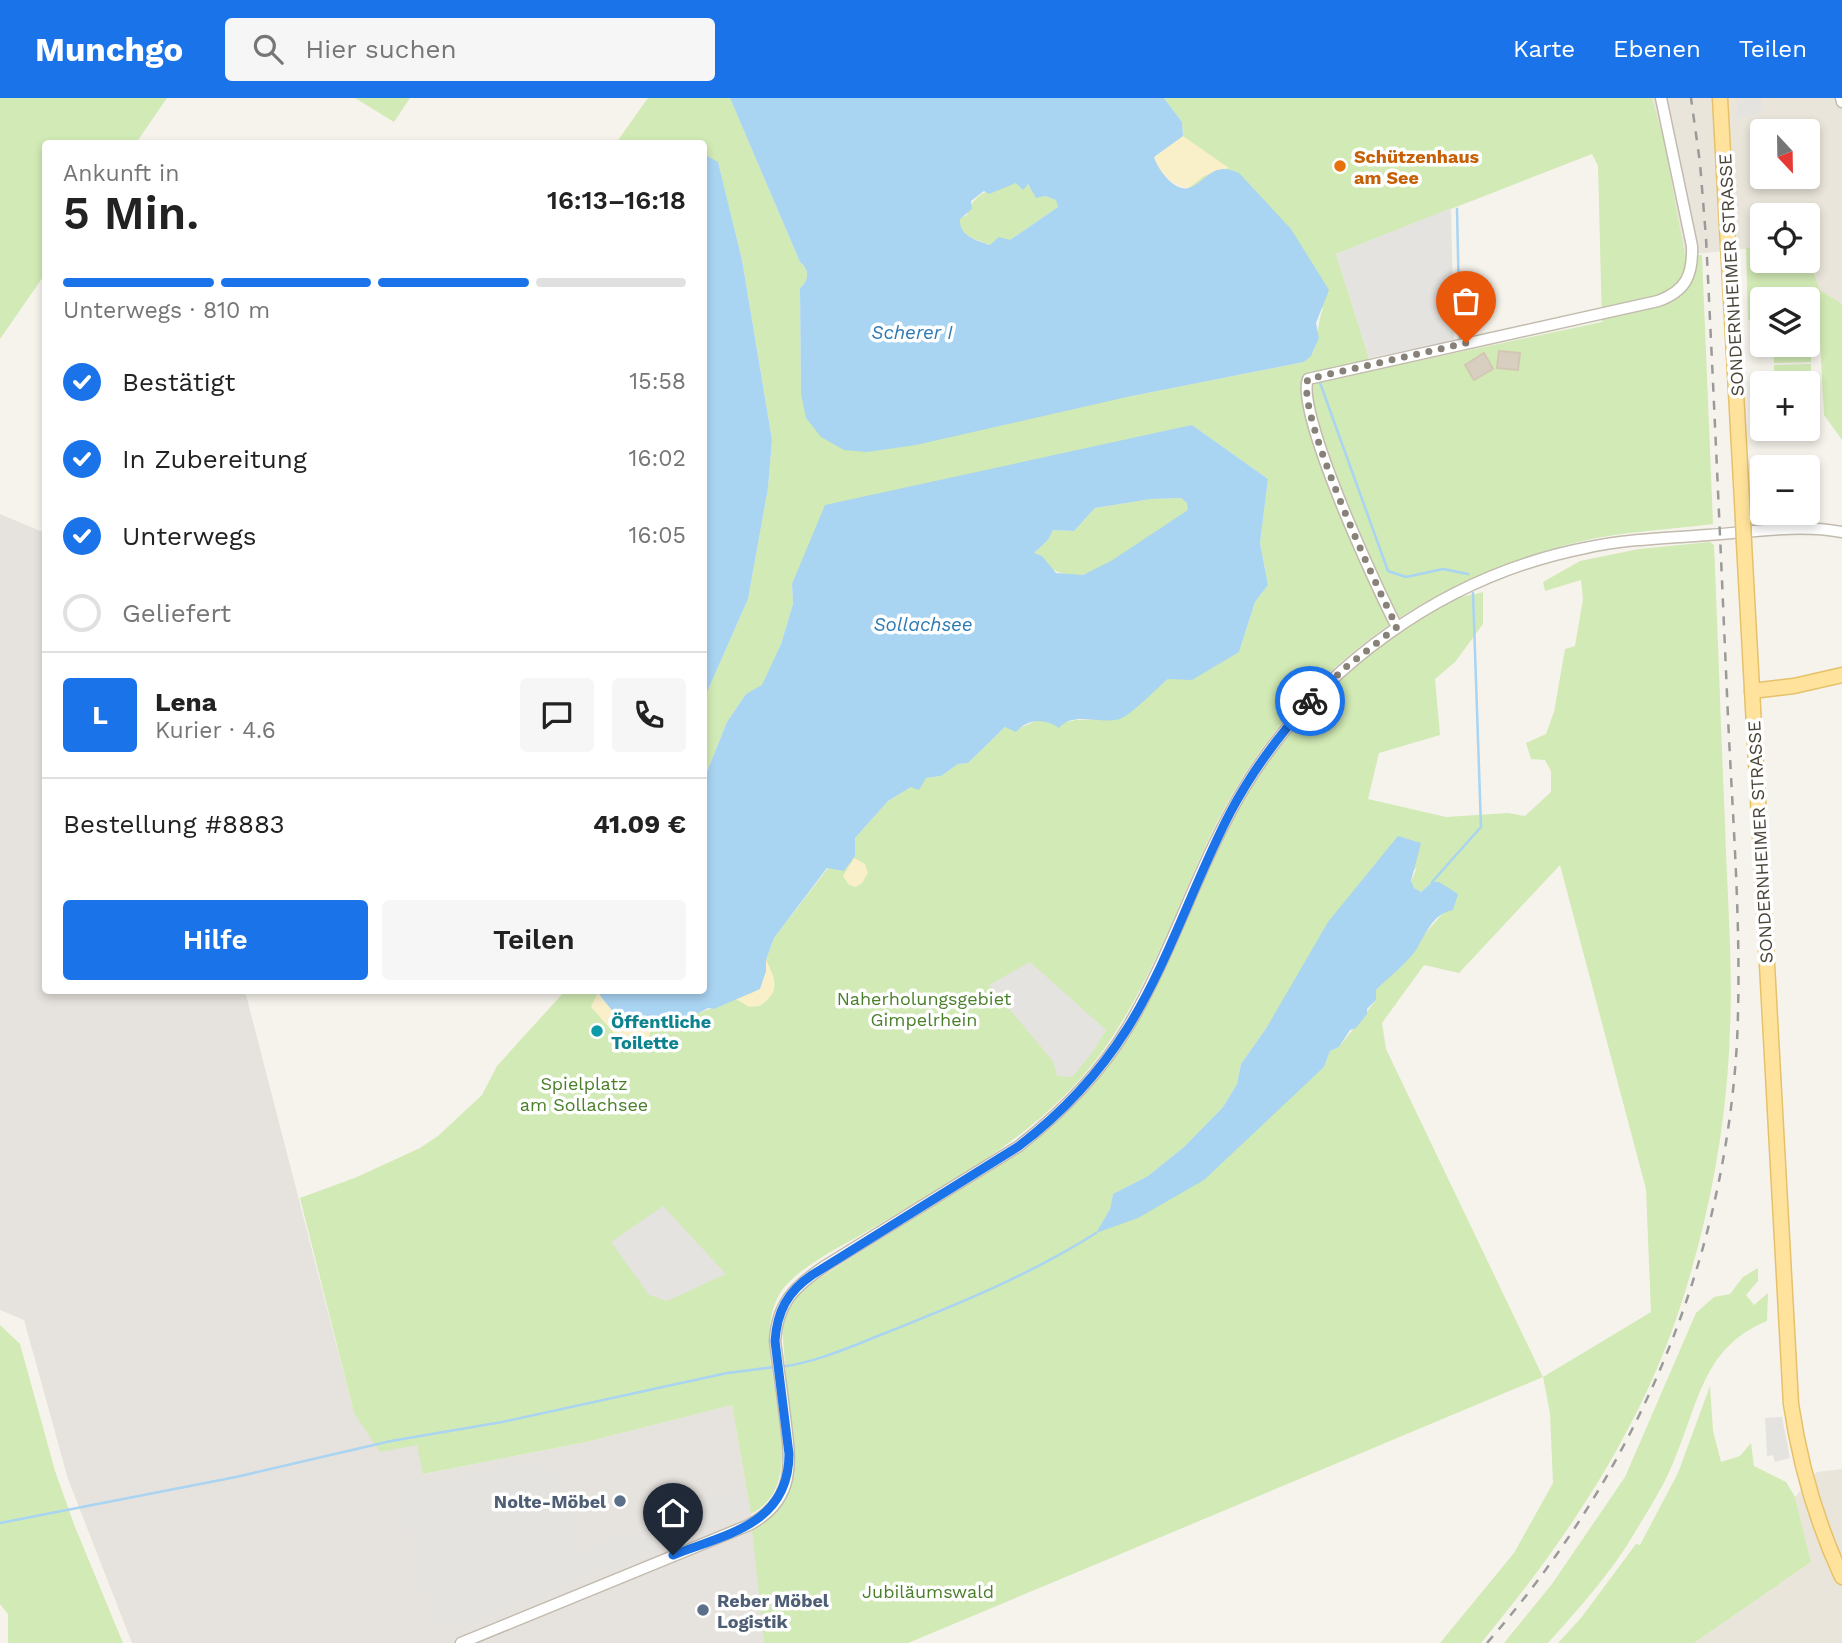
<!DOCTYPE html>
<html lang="de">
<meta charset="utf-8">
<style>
:root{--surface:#fff;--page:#f6f6f6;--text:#222;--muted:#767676;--line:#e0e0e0;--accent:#1a73e8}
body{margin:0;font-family:"Work Sans",sans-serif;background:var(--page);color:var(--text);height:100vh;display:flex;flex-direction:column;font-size:26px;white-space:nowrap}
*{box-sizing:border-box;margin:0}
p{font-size:23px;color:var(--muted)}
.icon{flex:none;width:38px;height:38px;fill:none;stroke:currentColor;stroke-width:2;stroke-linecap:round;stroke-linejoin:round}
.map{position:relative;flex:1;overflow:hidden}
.sheet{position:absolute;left:42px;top:42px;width:665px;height:854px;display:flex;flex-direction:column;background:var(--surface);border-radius:7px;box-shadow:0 4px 10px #0003}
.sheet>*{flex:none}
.needle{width:46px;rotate:158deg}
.fabs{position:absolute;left:1750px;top:21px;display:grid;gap:14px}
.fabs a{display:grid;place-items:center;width:70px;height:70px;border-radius:7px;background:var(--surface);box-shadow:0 4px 10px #0003;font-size:35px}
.pin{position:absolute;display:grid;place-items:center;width:60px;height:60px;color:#fff;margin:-72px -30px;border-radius:50% 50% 50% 0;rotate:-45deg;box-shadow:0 0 7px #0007}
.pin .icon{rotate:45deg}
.courier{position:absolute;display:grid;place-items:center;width:70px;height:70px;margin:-35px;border:5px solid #1a73e8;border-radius:50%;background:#fff;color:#222;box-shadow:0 2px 9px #0007}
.overview em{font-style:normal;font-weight:600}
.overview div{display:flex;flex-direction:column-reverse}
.overview{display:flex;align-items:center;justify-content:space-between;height:119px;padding:0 21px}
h1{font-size:46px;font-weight:600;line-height:52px}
.bar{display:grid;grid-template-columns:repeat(4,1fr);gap:10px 7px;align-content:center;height:84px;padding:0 21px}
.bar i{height:9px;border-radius:5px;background:var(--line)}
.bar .current{background:var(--accent)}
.bar p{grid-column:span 4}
.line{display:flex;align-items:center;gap:18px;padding:0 21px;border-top:2px solid var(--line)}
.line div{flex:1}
.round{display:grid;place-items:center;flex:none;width:74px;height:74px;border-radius:7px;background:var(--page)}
ol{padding:0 21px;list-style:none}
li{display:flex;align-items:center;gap:21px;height:77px}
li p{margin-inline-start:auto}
li .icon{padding:7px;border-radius:50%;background:var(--accent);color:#fff;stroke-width:4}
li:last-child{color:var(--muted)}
li i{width:38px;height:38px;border:4px solid var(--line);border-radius:50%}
.primary-button{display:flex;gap:14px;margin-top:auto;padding:14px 21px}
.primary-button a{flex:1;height:80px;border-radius:7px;background:var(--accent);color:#fff;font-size:28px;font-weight:600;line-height:80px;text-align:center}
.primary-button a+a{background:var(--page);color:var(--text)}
header{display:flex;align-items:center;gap:42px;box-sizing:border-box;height:98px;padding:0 35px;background:var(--accent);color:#fff}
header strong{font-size:33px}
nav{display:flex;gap:38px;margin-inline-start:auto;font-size:24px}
.search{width:490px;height:63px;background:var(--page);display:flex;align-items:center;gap:18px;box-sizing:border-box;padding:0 24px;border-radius:7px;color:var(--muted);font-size:26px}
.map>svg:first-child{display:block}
.residential{fill:#eae5da;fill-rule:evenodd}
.industrial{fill:#e6e2dd}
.green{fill:#d2eab5;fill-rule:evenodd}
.sand{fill:#f9efc9}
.parking{fill:#e5e3e0}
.water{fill:#a9d4f2;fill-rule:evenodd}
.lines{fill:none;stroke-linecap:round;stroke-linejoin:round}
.stream{stroke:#a9d4f2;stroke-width:2.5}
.building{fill:#d8cfc1;stroke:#d3c7b4;stroke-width:2}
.minor-casing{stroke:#c2bbae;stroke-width:13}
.major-casing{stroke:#e6c16a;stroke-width:17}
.minor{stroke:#fff;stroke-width:10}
.major{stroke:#ffe39c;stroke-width:14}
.rail{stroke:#9a9a9a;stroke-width:2.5;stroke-dasharray:9 9;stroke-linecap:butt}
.major-bridge-casing{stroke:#e6c16a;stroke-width:17;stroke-linecap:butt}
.major-bridge{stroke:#ffe39c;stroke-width:14}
.done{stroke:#878178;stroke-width:7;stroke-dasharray:0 12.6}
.route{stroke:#1a73e8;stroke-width:9}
.food-dot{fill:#e8710a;stroke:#fff;stroke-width:2.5}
.culture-dot{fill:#0f9aa8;stroke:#fff;stroke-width:2.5}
.service-dot{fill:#5c6f8a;stroke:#fff;stroke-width:2.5}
.labels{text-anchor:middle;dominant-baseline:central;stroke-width:7;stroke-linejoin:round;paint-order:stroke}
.food-label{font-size:18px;font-weight:bold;fill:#c56008;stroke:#fff;text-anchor:start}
.street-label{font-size:18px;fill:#4b4439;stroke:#fff}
.park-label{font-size:18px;fill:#4a7f2a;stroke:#fff}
.culture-label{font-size:18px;font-weight:bold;fill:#0d838f;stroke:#fff;text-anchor:start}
.service-label{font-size:18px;font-weight:bold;fill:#4e5e75;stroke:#fff;text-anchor:end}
.water-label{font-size:19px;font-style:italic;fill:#2e7ab2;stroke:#fff}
</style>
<header>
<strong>Munchgo</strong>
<div class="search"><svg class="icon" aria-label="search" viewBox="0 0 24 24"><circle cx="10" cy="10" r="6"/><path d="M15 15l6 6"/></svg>Hier suchen</div>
<nav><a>Karte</a><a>Ebenen</a><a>Teilen</a></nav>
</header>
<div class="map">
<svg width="1842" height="1545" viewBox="0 0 1842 1545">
<rect width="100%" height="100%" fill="#f6f3ec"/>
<g class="residential">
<path d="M1652,0h190v206l-22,-14 -12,-32v-43h-46v32l-77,8 -21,-115zM1762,33h46v46h-46z"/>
<polygon points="1842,1371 1842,1545 1694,1545 1811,1464 1795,1399 1817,1374"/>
</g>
<polygon class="industrial" points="0,416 45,435 46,892 245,893 354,1315 418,1346 424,1376 586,1344 732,1307 751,1416 764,1545 132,1545 68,1381 24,1222 0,1212"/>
<g class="green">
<polygon points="0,0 167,0 136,45 46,46 45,176 0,241"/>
<polygon points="355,0 410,0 394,24"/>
<path d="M648,0h82l70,164c10,9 9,18 0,26l1,106 326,3 177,-35c19,-14 10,-34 19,-53l-134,-121 -13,-47 7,-6 -1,-13 -18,-24h488l12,42 21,115h17l11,269c-45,6 -90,7 -135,18 -170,42 -300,145 -373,305 -39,86 -72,182 -141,249 -56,56 -126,93 -193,133 -26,16 -77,39 -92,66 -35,62 43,181 -28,219l-19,-109 -146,37 -163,32 -6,-29 -37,7 -26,-39 -54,-215 57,-21 63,-29 18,-12 44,-41 15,-29 68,-75h32c34,43 41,40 93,32l1,-6c9,-5 14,-7 23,-9 11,-2 17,-10 29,-11l23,-37 8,-22 54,-70 27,-12v-18l33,-37 38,-23 15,-2 17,-12 10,-1 37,-36 15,1 18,-8 25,3 13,-3 45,-2 47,-39 71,-27 16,-50 13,-17 -8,-42 8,-64 -76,-54 -400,159 1,20 -12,40 -19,42 -16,8 -19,28 -23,57v-80l44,-100 20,-111 4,-48 -30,-180 -24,-97 -14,-9v-10l-88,-1zM1592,56l6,12 4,156 -246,52 13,-16 -33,-104z"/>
<path d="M1016,85l11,1 8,9 22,7 1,7 -48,33 -20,5 -23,-9 -8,-11 1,-7 7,-3c7,-25 27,-26 49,-32z"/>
<polygon points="1762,149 1762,163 1808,163 1808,160 1820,192 1842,206 1842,342 1824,317 1819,226 1812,204 1808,205 1808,201 1762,201 1762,220 1748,222 1746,150"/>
<polygon points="1810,206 1816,225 1811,239 1811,264 1774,265 1773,247 1808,247 1808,207"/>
<polygon points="1811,266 1811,294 1808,294 1808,285 1774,285 1774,267"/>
<path d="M1181,400l6,5 2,7c-22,14 -86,63 -108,65 -19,2 -37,-7 -47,-22l14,-13 5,-10 21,1 21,-23 56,-9z"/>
<path d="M1710,444l4,3c4,93 7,186 11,280 2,67 8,136 5,204 -3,100 -23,202 -56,296 -42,118 -114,223 -193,318h-41l74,-90 39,-70 -3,-70 -7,-36 -635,266h-144l-12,-114c23,-15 35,-28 42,-55l-12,-147 9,-24 11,-14 220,-139c52,-41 92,-91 125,-149 34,-60 54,-128 88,-188 36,-65 85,-125 145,-168 22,-15 47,-35 72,-45 9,-4 21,-5 31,-8v32l-28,38 -20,17 5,56 -61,18 -11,46 78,18 62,-4 17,3 26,-24v-21l-6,-11 -14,-1 -5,-16 20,-9 8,-22 11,-63 10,-3 8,-47 -2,-19 -36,11 -2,-9 37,-21 59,-12zM1560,767l86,324 5,123 -108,65 -157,-328 -4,-26 42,-58 35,8zM1417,769l-6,15 3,6 7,4 11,-10 13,29 -25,28 -4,10 -40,41v10l-37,47 -9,4 -6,16 -36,32 -191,133 13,-23 3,-15 35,-18 36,-29 39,-40 14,-23 4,-20 26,-37z"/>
<path d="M1758,1170v13l-12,14 8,10 14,-12 -1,28c-65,26 -69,85 -94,142 -11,27 -29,54 -44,79 -21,34 -54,71 -81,101h-44l48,-59 73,-107 71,-164 18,-16 16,-3 13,-17z"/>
<polygon points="0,1227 20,1246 55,1373 75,1429 123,1545 8,1545 8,1516 0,1506"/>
<polygon points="1710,1288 1713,1333 1721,1364 1740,1358 1751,1345 1754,1368 1786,1384 1795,1399 1811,1464 1694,1545 1558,1545 1581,1520 1636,1446 1640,1447 1678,1375"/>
</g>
<g class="sand">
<path d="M1183,38l46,32 -25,8 -15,12c-16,-1 -31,-16 -35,-31z"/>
<polygon points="854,760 865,766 868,775 862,785 856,789 849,787 843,778"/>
<path d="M766,862c10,19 15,33 -7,46l-10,1 -15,-9 18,-5 14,-22z"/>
<path d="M598,894c12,15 33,39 54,37l-4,9h-21l-6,3 -30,-34z"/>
</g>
<g class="parking">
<polygon points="1737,0 1761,0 1764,13 1737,21"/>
<polygon points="1451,110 1454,243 1369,260 1336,156"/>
<polygon points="1030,864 1106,932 1092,955 1072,979 1057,978 1053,963 989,887"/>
<polygon points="663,1108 726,1176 667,1203 649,1197 611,1144"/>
<polygon points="1782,1319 1790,1360 1775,1364 1773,1357 1767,1358 1765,1320"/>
<polygon points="546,1361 583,1454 738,1390 747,1412 469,1527 433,1525 393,1384 413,1380 416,1387"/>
</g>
<g class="water">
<path d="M730,0h434l18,24 1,14 -29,21c3,11 20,35 35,31 18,-6 23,-28 50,-15l52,56 38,61 -13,33 3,15 -8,18 -7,6 -177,35 -211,48 -49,7 -23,-2 -23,-13 -15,-19 -5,-24 -1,-106c9,-8 10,-18 0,-26zM1016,85l7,7 5,-6 8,14 9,-2 11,4 2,7 -48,33 -11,-3 -9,8c-14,-5 -31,-9 -30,-26l12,-10 -1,-8 13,-10 5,3z"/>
<polygon points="704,56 718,64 742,162 772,342 768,390 748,501 704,601"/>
<path d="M1192,327l76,54 -8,64 8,42 -13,17 -16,50 -47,28 -24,-1c-10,8 -36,35 -46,39 -20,8 -48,-8 -63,10 -14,-10 -31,-10 -43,4l-11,-5 -37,36 -10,1 -17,12 -15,2 -7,12 -8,-3 -23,14 -33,37v18l-11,15 -17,-3 -53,70 -8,22v11l-6,18 -46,20 -6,-1 -17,9 -1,6c-50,8 -61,13 -93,-32l107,-1v-211l23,-57 19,-28 16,-9 19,-41 12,-40 -1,-20 33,-79zM1181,400l6,5 1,7 -77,51 -28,14 -27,-2 -14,-17 -8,-3 14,-13 5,-10 21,1 21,-23 56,-9z"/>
<path d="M1398,738l23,7 -10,38 3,7 7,4 11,-10h7l19,12 -5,16c-21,4 -27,24 -37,40 -10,14 -27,27 -40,40v10l-9,9v5l-11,14 -6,2 -11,17 -9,4 -6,16 -120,113 -66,38 -42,15 14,-24 3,-15 35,-18 36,-29 39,-40 14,-23 4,-20 26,-37 61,-105z"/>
</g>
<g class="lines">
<g class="stream">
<polyline points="1457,111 1460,245"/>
<polyline points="1319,282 1388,473 1406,479 1443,471 1468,476"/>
<polyline points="1432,784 1481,729 1473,495"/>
<path d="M781,1269c36,-5 69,-20 102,-33 73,-29 147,-59 213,-101"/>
<polyline points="0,1425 236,1379 391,1343 502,1324 727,1275 775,1269"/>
</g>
</g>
<g class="building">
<polygon points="1499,253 1520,255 1518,272 1497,270"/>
<polygon points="1484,255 1493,271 1474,282 1465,267"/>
</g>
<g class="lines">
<g class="minor-casing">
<g id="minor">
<polyline points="1841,0 1842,4"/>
<path d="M1397,529c-19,-36 -102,-215 -89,-248l350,-78c28,-10 35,-26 34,-55l-31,-148"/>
<path d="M461,1545l288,-118c47,-25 42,-62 36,-108 -3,-26 -7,-51 -10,-76 2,-38 20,-55 50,-75l194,-120c43,-34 81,-72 109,-119 45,-76 70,-162 115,-237 74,-123 201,-214 342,-242 41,-9 82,-10 123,-13 44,-3 90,-11 134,-3"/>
</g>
</g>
<g class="major-casing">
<g id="major">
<polyline points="1720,0 1743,422"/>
<path d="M1744,445l47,861c9,61 25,117 51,173"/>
<polyline points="1752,593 1794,588 1842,577"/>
</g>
</g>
<use href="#minor" class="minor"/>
<use href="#major" class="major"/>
<path class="rail" d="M1487,1545c148,-169 237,-376 250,-601 5,-108 -4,-217 -9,-325 -7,-160 -14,-319 -22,-479l-6,-75 -9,-65"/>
<g class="major-bridge-casing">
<polyline id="major-bridge" points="1743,422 1744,445"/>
</g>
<use href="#major-bridge" class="major-bridge"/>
</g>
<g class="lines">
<path class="done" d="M1310,603l36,-34 51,-40c-19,-37 -102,-215 -89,-248l158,-36"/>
<path class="route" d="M673,1457c54,-21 116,-31 116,-101l-14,-113c2,-29 12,-49 37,-66l207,-129c43,-33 79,-71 108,-117 42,-67 66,-145 103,-216 21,-40 49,-78 80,-112"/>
</g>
<circle class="food-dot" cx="1340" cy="68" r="7"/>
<circle class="culture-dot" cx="597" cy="933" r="7"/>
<g class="service-dot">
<circle cx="620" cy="1403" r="7"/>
<circle cx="703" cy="1512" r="7"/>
</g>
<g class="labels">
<g class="food-label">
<text x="1354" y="58">Schützenhaus<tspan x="1354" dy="21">am See</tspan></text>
</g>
<g class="street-label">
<text transform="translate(1731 177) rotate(-93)">SONDERNHEIMER STRASSE</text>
<text transform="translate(1760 744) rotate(-93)">SONDERNHEIMER STRASSE</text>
</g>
<g class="park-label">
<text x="924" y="900">Naherholungsgebiet<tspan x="924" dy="21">Gimpelrhein</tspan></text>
<text x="584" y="985">Spielplatz<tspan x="584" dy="21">am Sollachsee</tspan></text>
<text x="928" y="1493">Jubiläumswald</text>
</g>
<g class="culture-label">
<text x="611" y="923">Öffentliche<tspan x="611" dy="21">Toilette</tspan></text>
</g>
<g class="service-label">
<text x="606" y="1403">Nolte-Möbel</text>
<text x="717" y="1502" text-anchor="start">Reber Möbel<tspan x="717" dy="21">Logistik</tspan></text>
</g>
<g class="water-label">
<text x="912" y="234">Scherer I</text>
<text x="923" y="526">Sollachsee</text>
</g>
</g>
</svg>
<div class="fabs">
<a><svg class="needle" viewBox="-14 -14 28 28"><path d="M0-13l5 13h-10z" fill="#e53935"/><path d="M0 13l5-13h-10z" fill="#767676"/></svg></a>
<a><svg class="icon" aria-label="locate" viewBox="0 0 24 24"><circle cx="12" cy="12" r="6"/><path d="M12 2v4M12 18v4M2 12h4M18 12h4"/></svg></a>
<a><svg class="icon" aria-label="layers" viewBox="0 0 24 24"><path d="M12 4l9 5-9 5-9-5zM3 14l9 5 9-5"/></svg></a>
<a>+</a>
<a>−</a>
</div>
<div class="pin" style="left:1466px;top:245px;background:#ea580c"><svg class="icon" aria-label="bag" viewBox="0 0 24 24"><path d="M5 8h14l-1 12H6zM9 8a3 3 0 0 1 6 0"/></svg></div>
<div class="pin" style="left:673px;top:1457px;background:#1f2937"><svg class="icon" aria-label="home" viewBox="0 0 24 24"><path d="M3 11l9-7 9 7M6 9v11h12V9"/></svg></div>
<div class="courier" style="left:1310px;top:603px"><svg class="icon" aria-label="bike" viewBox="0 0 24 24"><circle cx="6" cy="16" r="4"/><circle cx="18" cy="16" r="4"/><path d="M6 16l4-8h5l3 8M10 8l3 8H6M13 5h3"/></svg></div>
<section class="sheet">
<div class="overview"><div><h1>5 Min.</h1><p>Ankunft in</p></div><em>16:13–16:18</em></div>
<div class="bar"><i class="current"></i><i class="current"></i><i class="current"></i><i></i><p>Unterwegs · 810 m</p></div>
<ol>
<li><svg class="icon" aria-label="check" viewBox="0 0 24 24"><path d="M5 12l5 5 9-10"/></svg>Bestätigt<p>15:58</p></li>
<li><svg class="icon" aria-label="check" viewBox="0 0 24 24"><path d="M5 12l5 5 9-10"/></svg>In Zubereitung<p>16:02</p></li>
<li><svg class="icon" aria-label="check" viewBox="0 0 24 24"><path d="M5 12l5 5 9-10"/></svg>Unterwegs<p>16:05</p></li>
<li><i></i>Geliefert</li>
</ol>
<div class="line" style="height:126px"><b class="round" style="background:var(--accent);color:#fff">L</b><div><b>Lena</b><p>Kurier · 4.6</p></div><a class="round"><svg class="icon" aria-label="chat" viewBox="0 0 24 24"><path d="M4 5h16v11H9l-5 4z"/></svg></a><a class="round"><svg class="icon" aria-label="phone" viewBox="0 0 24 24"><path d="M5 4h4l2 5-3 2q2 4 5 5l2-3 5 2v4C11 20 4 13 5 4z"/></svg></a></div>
<div class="line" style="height:91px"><div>Bestellung #8883</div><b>41.09 €</b></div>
<div class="primary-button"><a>Hilfe</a><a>Teilen</a></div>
</section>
</div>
